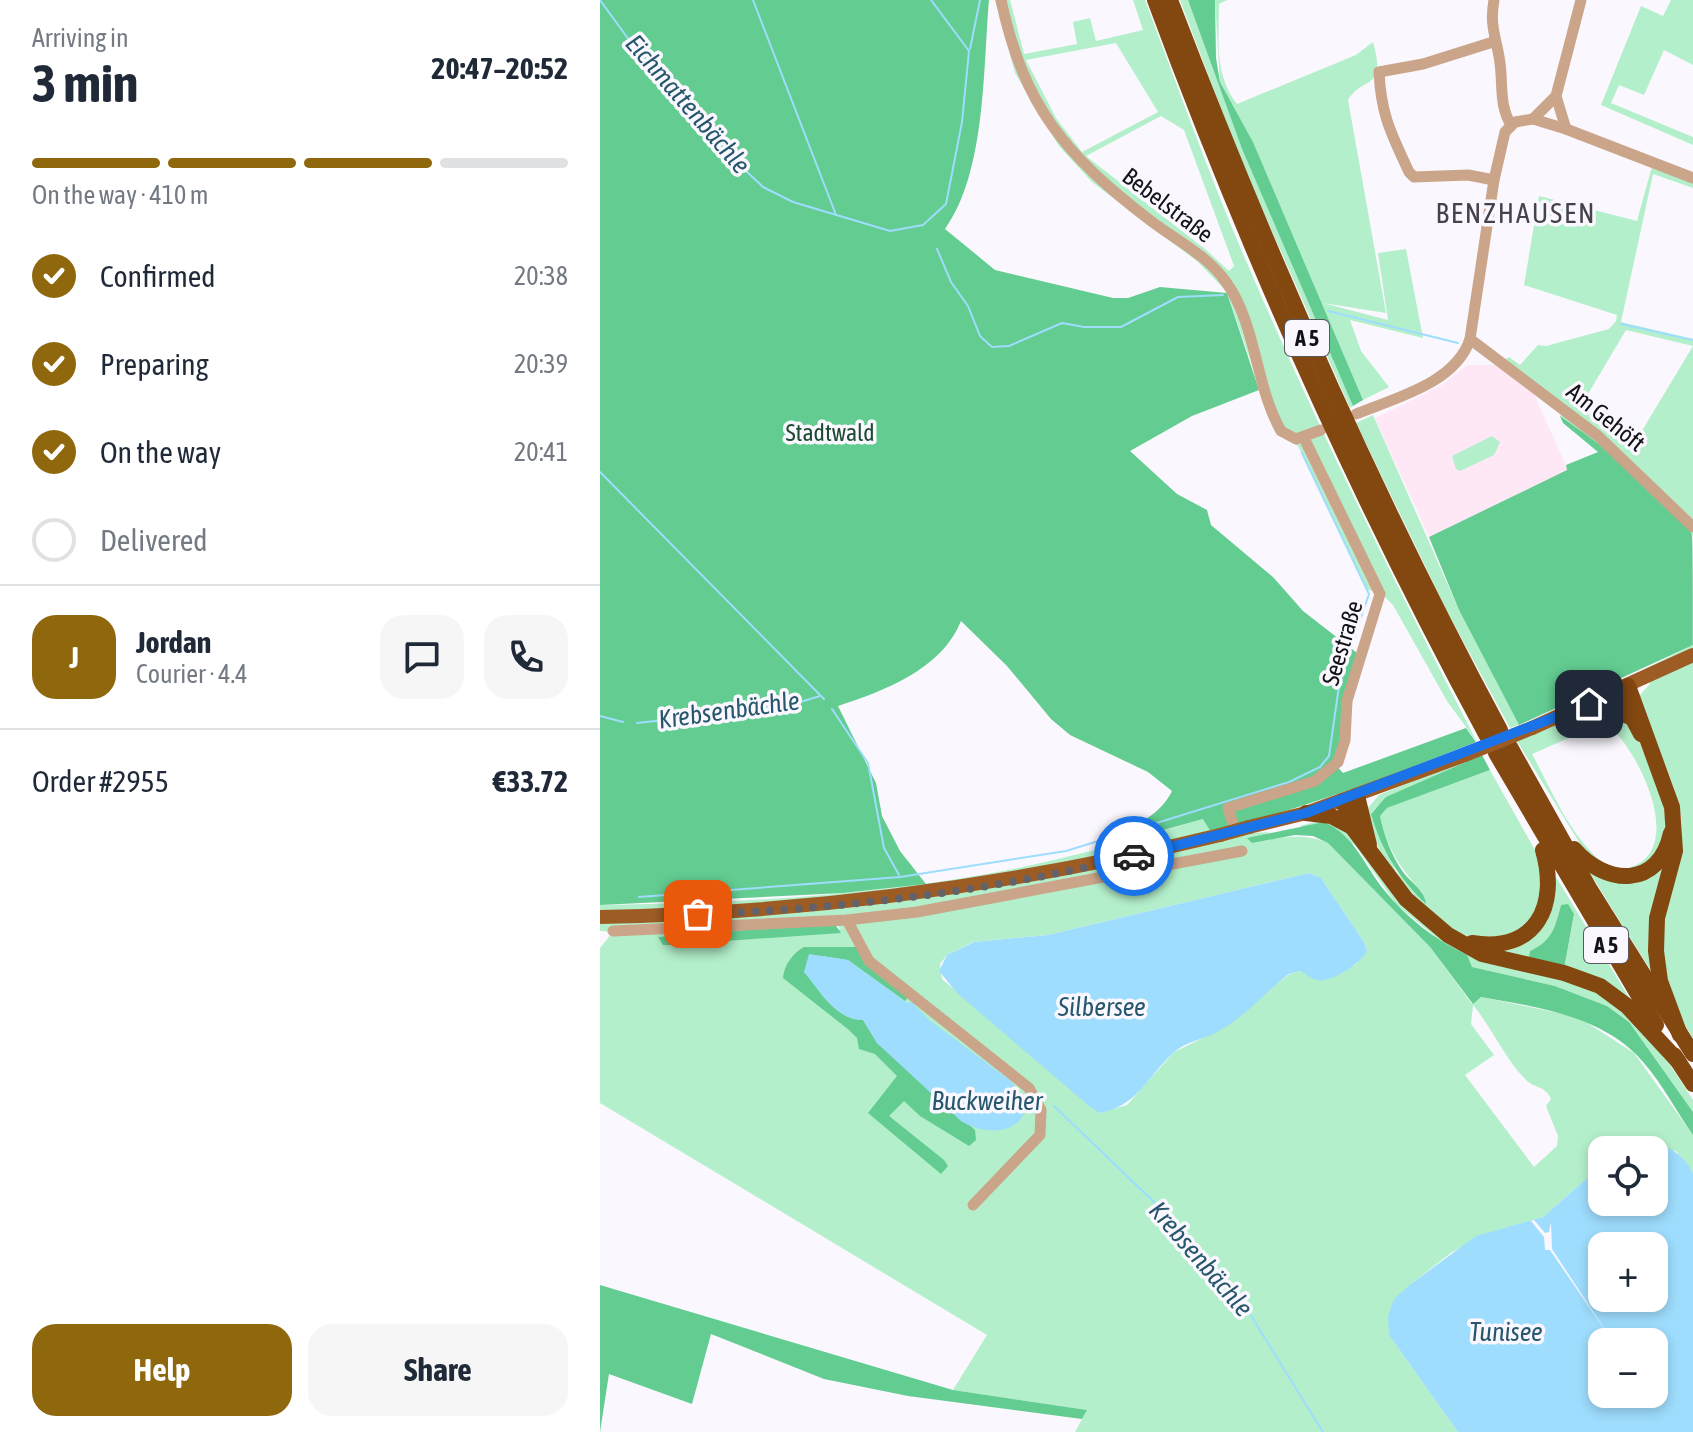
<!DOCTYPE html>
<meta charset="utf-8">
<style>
:root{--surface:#fff;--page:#f6f6f7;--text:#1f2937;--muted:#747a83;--line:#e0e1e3;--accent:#8f680e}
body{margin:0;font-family:"Asap Condensed",sans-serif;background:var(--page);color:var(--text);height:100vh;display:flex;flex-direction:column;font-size:30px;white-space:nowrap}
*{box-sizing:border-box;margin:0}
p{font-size:26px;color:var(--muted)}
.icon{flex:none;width:44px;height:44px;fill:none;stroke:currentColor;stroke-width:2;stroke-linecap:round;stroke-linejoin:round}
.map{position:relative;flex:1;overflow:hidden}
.details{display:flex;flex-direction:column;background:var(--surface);width:600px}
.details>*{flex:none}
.buttons{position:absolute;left:988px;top:1136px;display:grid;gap:16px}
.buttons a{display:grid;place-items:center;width:80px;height:80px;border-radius:16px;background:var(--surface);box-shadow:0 4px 12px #0003;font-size:40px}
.pin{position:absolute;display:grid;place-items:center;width:68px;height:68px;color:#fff;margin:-34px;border-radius:16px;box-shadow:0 4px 12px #0006}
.courier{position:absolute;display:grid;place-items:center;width:80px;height:80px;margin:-40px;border:6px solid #1a73e8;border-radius:50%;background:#fff;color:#222;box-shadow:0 2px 10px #0007}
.overview em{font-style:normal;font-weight:700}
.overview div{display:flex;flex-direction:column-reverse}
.overview{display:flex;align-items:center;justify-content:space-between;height:136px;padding:0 32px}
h1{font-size:52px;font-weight:700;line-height:60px}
.bar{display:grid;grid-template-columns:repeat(4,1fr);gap:12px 8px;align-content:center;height:96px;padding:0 32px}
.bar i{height:10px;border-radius:6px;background:var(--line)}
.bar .selected{background:var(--accent)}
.bar p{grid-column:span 4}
.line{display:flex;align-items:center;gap:20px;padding:0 32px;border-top:2px solid var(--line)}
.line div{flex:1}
.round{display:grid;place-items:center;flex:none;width:84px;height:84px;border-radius:24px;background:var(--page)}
ol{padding:0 32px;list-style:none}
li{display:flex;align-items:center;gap:24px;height:88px}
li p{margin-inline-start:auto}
li .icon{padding:8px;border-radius:50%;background:var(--accent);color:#fff;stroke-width:4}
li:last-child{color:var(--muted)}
li i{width:44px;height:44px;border:4px solid var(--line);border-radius:50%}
.button{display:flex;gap:16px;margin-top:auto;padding:16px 32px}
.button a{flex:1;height:92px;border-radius:24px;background:var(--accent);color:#fff;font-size:32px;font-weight:700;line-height:92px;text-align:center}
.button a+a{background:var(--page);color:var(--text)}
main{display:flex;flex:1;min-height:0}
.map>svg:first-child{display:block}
.industrial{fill:#ffe8f5}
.green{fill:#b3efca;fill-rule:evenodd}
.forest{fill:#63cc91}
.water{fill:#9eddfd;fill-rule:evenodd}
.pier{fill:#faf8fe}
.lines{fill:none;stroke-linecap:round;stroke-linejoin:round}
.stream{stroke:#9eddfd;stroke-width:2}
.minor{stroke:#cba58a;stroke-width:11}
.major{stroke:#9e5c25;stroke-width:14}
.highway{stroke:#834710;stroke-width:16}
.major-bridge{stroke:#9e5c25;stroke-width:14}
.done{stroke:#646268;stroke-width:8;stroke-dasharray:0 14.4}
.route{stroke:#1a73e8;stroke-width:10}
.labels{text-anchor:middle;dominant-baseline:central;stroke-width:7;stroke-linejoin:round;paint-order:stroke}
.shield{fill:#faf8fe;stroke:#58575c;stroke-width:2}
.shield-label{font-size:22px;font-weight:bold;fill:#131217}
.street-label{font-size:24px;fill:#131217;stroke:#faf8fe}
.park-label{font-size:24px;fill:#1e4a32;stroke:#faf8fe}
.water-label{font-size:26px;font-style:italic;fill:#26576d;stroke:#faf8fe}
.quarter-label{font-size:28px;letter-spacing:2px;fill:#46424d;stroke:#faf8fe}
</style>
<main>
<section class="details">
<div class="overview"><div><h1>3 min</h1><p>Arriving in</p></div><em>20:47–20:52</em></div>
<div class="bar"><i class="selected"></i><i class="selected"></i><i class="selected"></i><i></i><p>On the way · 410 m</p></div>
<ol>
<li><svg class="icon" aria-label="check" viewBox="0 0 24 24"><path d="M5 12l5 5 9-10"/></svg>Confirmed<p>20:38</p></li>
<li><svg class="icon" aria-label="check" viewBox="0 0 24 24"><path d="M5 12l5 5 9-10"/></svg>Preparing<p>20:39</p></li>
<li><svg class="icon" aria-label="check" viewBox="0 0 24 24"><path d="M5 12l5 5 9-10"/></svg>On the way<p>20:41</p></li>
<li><i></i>Delivered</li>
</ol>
<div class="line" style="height:144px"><b class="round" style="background:var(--accent);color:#fff">J</b><div><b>Jordan</b><p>Courier · 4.4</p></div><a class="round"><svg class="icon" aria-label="chat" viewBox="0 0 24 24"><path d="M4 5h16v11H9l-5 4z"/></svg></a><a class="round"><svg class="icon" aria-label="phone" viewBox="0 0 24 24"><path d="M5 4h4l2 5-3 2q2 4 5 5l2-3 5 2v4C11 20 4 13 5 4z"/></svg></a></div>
<div class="line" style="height:104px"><div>Order #2955</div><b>€33.72</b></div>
<div class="button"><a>Help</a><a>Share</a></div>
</section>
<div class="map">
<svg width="1093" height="1432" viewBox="0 0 1093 1432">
<rect width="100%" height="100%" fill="#faf8fe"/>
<polygon class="industrial" points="867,365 897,365 934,394 968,470 829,537 775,418 840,386"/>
<g class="green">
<path d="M395,0h15l14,54 53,-10 -4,-22 17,-4 6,23 47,-11 -10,-30h12c35,93 68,186 108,277 68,158 145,312 224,465l-30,-41 -54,-96 -11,-11 -16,-5 -68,-143 -23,-14 -48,-140 -29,-30 -106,-80 -33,-36 -44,-73zM516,43l42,69 -76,40 -26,-34 -30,-58zM561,116l23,14 50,136 -5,5 -24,-22 -119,-93z"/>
<polygon points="580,0 588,0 642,149 753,406 750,408 638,154"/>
<path d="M615,0h12l-8,4c0,35 -5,71 18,100l119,-49 17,-13c14,50 -10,33 -25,58l38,213 -63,-10 65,17 -10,-67 28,-4 17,89 -73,-18 11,31 28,36 -26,13 -110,-258 -33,-60z"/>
<polygon points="1071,0 1093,0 1093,65 1064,50 1044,95 1019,85 1011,103 1093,137 1093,145 1001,105 1041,6 1063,16"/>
<path d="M1054,159l39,14v15l-40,-14 -32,148 72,17v197c-38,-46 -83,-87 -133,-120l4,-5 -59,-51 4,-3 11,8 18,-20 8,1 63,-17 7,-8 1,-6 -93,-30 15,-89 98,25zM1026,330l67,16 -59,98 -52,-40z"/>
<polygon points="773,415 859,610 919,725 910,728 848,613 756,423"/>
<polygon points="892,436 900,442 894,455 860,471 856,469 852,456"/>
<path d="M1093,645v393c-33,-51 -36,-95 -22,-153 6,-22 13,-44 10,-67 -6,-43 -32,-80 -42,-122l11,-12 -7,-14z"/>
<path d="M999,712c8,-1 17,1 23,6 13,9 19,28 25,42 16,35 41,103 -18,112 -15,3 -29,-1 -39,-12l-73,-119 33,-15zM994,727h16c29,25 76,121 21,140 -11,3 -20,2 -29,-5 -32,-26 -51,-73 -70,-108z"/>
<path d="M868,759c-27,25 -71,26 -97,54l25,59 29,23c-22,-23 -39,-47 -45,-79l7,-8 103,-38 55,98 -7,48c-10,7 -25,22 -36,24 -49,6 -99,-44 -120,-85 -8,-14 -11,-31 -14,-47l11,-13z"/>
<path d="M603,819l48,14 18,-1 -17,11c27,-5 50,-11 76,0l102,104 42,57 9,-7 97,20 56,36 59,82v38l-17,-22 -47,-5 -6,4h-21v15l-59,52 -45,13 -46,22 -40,31 -23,52 69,97h-383l12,-22 -134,-20 34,-55 -387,-232v-155l13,-16 -13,-1v-26c136,-2 275,-9 408,-35 66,-13 131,-32 195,-51zM709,873l12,5 43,64 3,9 -12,14 -28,13 -27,-7 -10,3 -87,64 -29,14 -47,53 -27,8 -158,-134 -2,-15 7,-9 26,-13 75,-7zM234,923l7,6 -182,8zM873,1005c19,23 32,54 53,75 9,9 19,5 25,19l-5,7 12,30 -1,10 -23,21 -69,-92 29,-20 -23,-31z"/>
<polygon points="718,821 750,831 798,902 837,934 971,977 1006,994 1059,1048 1093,1100 1093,1112 1029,1022 1007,1006 955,986 872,967 796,904 755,845 700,826"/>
<polygon points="1064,859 1054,976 990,873 1002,877"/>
<path d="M956,877l77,127 -69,-35 10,-54 -13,-10c-6,23 -9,36 -31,46l-2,10 -36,-9 25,-9z"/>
</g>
<g class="forest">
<path d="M0,0h389c-6,69 -3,172 -44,229l50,41 118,28h15l32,-11 67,6 32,97 -67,26 -62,35 47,43 30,16 4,15 62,52 30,34 54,42 -15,88 -8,22 9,10 123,-45 10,14c-88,35 -174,67 -265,90l-8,-13 -86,24 -1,-8c22,-11 45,-21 56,-44l-24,-19 -78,-37 -19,-16 -44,-53 -46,-45c-19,48 -77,70 -123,85l38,77 6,33 18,35 26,33 -83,9 -243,12z"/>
<polygon points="588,0 615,0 616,58 620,82 653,142 763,400 753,406 642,149"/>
<path d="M960,416c32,21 116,86 132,119 1,13 1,90 1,110l-174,80 -60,-115 -30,-73 138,-67 -1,-5 32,-13 -35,-29z"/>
<path d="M882,755l8,15 -103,38 -7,8c4,19 11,39 23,56 8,11 21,17 23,32 -28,-27 -44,-53 -55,-90l15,-17z"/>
<path d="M724,822c31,14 40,43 60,68 24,29 50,49 83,65l5,12 83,19 52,20 22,16 64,90v23c-16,-23 -30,-50 -49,-72 -39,-47 -107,-56 -163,-66l-8,7 -43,-57 -102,-104 -15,-7 -18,-1 -43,8 -5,-5z"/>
<path d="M968,904l6,10 -10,55 -36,-8 2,-10c22,-10 25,-23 31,-46z"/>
<polygon points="234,923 241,933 69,945 63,945 58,937"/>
<path d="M204,947h53l52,49 -4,5 -57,-41 -26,-4 -18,16c15,17 31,48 59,48l14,23 98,87 1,10 -7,6 -49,-30 -16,-15 -15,15 55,44 4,6 -7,8 -73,-61 29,-37 -22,-22 -16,-5 -2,-11 -8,-8 -66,-52c1,-13 10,-25 21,-31z"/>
<polygon points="0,1285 353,1390 487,1410 482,1419 308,1396 224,1379 111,1334 92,1404 9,1374 0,1432"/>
</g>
<g class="water">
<path d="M709,873l12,5 43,64 3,9c-6,12 -35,32 -50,29 -5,-1 -12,-7 -17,-9l-11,3c-24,18 -45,44 -72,58 -14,8 -31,9 -44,21 -25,23 -36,54 -74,60l-10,-7 -132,-113 -18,-22 8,-16 27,-13 74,-7z"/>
<path d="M209,954l39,6 59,43 5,-1 17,18 82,61 16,20c-2,35 -43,35 -66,20l-84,-78 -14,-23c-28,0 -44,-31 -59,-48z"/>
<path d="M1047,1143c22,2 35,10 46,30v259h-235l-69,-97 -1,-19 6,-17 18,-16 64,-47 67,-19 59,-52v37h52v-52h-31zM1002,1246h52v52h-52zM1002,1342h52v52h-52z"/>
</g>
<polygon class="pier" points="934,1220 945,1233 949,1232 951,1222 952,1249 1013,1342 950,1250 945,1250 944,1237 931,1221"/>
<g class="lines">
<g class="stream">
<polyline points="0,0 40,55 106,133 163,187 193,202 290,231 323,225 346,204 362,122 369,51 331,0"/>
<polyline points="153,0 236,215"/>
<polyline points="370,49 380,0"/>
<polyline points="337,249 351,282 368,306 380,336 392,347 409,346 462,323 484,327 521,327 578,297 623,295"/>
<polyline points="728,311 858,343"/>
<polyline points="1021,324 1093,340"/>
<polyline points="0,472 224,699"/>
<polyline points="232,709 268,763 284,848 299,875"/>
<polyline points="0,716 23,722"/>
<polyline points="37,723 184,707 220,696"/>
<polyline points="39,897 300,877 466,851 689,782 720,767 729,756 740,679 769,594 702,453"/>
<polyline points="454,1106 579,1226 640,1298 723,1432"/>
</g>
<g class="minor">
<path d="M401,0c23,107 64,155 150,221 25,19 57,35 75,61 31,43 29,104 55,149l15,8 25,-9"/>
<path d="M894,0c-5,27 3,39 6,63 3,22 -1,42 11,62"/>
<path d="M893,42l-70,22 -44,8c2,43 12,61 30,100l5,5 54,-2 26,5"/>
<polyline points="933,119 956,96"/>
<polyline points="966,129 956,96 981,0"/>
<polyline points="870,339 998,436 1093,527"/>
<path d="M756,414c39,-16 100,-31 114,-75l24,-159 11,-48 10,-10 18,-3 33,10 127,49"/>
<polyline points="632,821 628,808 715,781 738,762 745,740 747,701 780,594 704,438"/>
<polyline points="247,920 269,961 429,1088 441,1110 440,1135 373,1205"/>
<polyline points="13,931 247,920 317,912 642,851"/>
</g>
<g class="major">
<polyline points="932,728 1093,655"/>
<polyline points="649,827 706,813 865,755"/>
<path d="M0,917c211,-4 415,-32 620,-82"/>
</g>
<g class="highway">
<path d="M555,0c94,254 203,498 332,736"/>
<path d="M570,0c96,251 203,494 330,730"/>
<polyline points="1028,686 1072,807 1075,851 1057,918 1056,951 1060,981 1080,1035"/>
<polyline points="1018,691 1041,734"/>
<polyline points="989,704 1028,716"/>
<polyline points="910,747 989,888 1093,1054"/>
<polyline points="896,753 1056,1025"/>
<polyline points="757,796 769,845"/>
<polyline points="743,801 752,827"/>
<polyline points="706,813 731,816 752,827 806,899 848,935 882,954 964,973 1000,986 1027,1006 1078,1061"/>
<path d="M974,849c32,37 85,40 97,-16"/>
<path d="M872,943c64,10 87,-37 71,-93"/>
<polyline points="1074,1055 1093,1084"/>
</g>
<g class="major-bridge">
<polyline points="865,755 932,728"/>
<polyline points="620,835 649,827"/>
</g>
</g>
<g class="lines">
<path class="done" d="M98,914c145,-5 295,-23 436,-58"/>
<polyline class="route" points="534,856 706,813 989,704"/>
</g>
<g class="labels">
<g class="shield">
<rect x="685" y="320" width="44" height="36" rx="6"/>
<rect x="984" y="927" width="44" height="36" rx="6"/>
</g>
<g class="shield-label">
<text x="707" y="338">A 5</text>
<text x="1006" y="945">A 5</text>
</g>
<g class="street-label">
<text transform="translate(568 205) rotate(37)">Bebelstraße</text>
<text transform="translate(1006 417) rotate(39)">Am Gehöft</text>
<text transform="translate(742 643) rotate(-73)">Seestraße</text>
</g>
<g class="park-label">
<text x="230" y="432">Stadtwald</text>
</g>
<g class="water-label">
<text transform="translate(88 104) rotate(49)">Eichmattenbächle</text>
<text transform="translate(129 710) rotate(-8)">Krebsenbächle</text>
<text x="502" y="1007">Silbersee</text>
<text x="387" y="1101">Buckweiher</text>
<text transform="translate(601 1259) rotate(49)">Krebsenbächle</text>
<text x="906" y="1332">Tunisee</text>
</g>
<g class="quarter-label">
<text x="916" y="213">BENZHAUSEN</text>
</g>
</g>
</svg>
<div class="buttons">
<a><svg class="icon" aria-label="locate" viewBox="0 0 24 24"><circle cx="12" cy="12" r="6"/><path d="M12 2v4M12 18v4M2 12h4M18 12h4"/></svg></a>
<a>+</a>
<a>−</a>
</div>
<div class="pin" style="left:98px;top:914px;background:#ea580c"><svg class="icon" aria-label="bag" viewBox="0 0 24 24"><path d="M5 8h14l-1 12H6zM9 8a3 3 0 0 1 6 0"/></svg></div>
<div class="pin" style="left:989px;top:704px;background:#1f2937"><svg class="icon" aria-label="home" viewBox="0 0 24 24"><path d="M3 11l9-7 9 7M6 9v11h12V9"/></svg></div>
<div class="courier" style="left:534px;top:856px"><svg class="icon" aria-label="car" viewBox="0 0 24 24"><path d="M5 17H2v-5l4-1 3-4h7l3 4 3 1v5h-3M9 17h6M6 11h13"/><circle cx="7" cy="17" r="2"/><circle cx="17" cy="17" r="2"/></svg></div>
</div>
</main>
